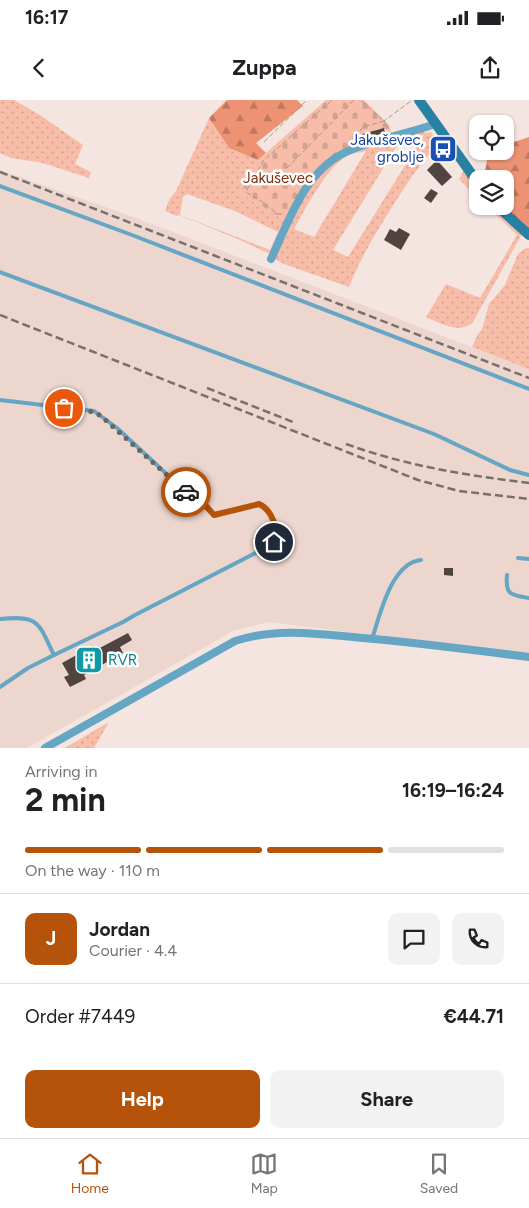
<!DOCTYPE html>
<meta charset="utf-8">
<style>
:root{--surface:#fff;--page:#f2f2f2;--text:#202124;--muted:#757577;--line:#e0e0e0;--accent:#b45309}
body{margin:0;font-family:Figtree,sans-serif;background:var(--page);color:var(--text);height:100vh;display:flex;flex-direction:column;font-size:19px;white-space:nowrap}
*{box-sizing:border-box;margin:0}
p{font-size:16px;color:var(--muted)}
.icon{flex:none;width:28px;height:28px;fill:none;stroke:currentColor;stroke-width:2;stroke-linecap:round;stroke-linejoin:round}
.map{position:relative;height:648px;overflow:hidden}
.sheet{display:flex;flex-direction:column;background:var(--surface);flex:1}
.sheet>*{flex:none}
.buttons{position:absolute;left:469px;top:15px;display:grid;gap:10px}
.buttons a{display:grid;place-items:center;width:45px;height:45px;border-radius:10px;background:var(--surface);box-shadow:0 1px 4px #0004;font-size:25px}
.pin{position:absolute;display:grid;place-items:center;width:42px;height:42px;color:#fff;margin:-21px;border:2px solid #fff;border-radius:50%;box-shadow:0 1px 5px #0007}
.courier{position:absolute;display:grid;place-items:center;width:50px;height:50px;margin:-25px;border:4px solid #b45309;border-radius:50%;background:#fff;color:#222;box-shadow:0 1px 6px #0007}
.overview em{font-style:normal;font-weight:700}
.overview div{display:flex;flex-direction:column-reverse}
.overview{display:flex;align-items:center;justify-content:space-between;height:85px;padding:0 25px}
h1{font-size:32px;font-weight:700;line-height:38px}
.bar{display:grid;grid-template-columns:repeat(4,1fr);gap:8px 5px;align-content:center;height:60px;padding:0 25px}
.bar i{height:6px;border-radius:4px;background:var(--line)}
.bar .selected{background:var(--accent)}
.bar p{grid-column:span 4}
.line{display:flex;align-items:center;gap:12px;padding:0 25px;border-top:1px solid var(--line)}
.line div{flex:1}
.round{display:grid;place-items:center;flex:none;width:52px;height:52px;border-radius:10px;background:var(--page)}
.primary-button{display:flex;gap:10px;margin-top:auto;padding:10px 25px}
.primary-button a{flex:1;height:58px;border-radius:10px;background:var(--accent);color:#fff;font-size:20px;font-weight:700;line-height:58px;text-align:center}
.primary-button a+a{background:var(--page);color:var(--text)}
.status{display:flex;justify-content:space-between;align-items:center;height:35px;padding:0 25px;background:var(--surface);direction:ltr}
.status svg{height:14px;fill:currentColor}
header{display:flex;justify-content:space-between;align-items:center;height:65px;padding:0 25px;background:var(--surface);font-size:22px;font-weight:700}
.tab-bar{display:flex;justify-content:space-around;align-items:center;height:70px;border-top:1px solid var(--line);background:var(--surface);font-size:14px;color:var(--muted)}
.tab-bar a{display:grid;justify-items:center;gap:2px}
.tab-bar .selected{color:var(--accent)}
.map>svg:first-child{display:block}
.built{fill:#ecd6ce}
.grass{fill:url(#grass-dots);fill-rule:evenodd}
.forest{fill:url(#forest-firs)}
.cemetery{fill:url(#cemetery-stones)}
.building{fill:#4f4440}
.lines{fill:none;stroke-linecap:round;stroke-linejoin:round}
.path{stroke:#a39794;stroke-width:1;stroke-dasharray:5 2.5;stroke-linecap:butt}
.lane{stroke:#64a6c3;stroke-width:4}
.street{stroke:#64a6c3;stroke-width:8}
.secondary{stroke:#2881a3;stroke-width:10}
.rail{stroke:#786f6c;stroke-width:2.5;stroke-dasharray:8 4;stroke-linecap:butt}
.done{stroke:#6d6461;stroke-width:5;stroke-dasharray:0 9}
.route{stroke:#b45309;stroke-width:6}
.labels{text-anchor:middle;dominant-baseline:central;stroke-width:5;stroke-linejoin:round;paint-order:stroke}
.transit-label{font-size:15px;fill:#164399;stroke:#fff;text-anchor:end}
.park-label{font-size:15px;fill:#7f3010;stroke:#fff}
.culture-label{font-size:15px;fill:#0d838f;stroke:#fff;text-anchor:start}
</style>
<div class="status"><b>16:17</b><svg viewBox="0 0 49 12"><path d="M0 12V9h3v3zM5 12V6h3v6zM10 12V3h3v9zM15 12V0h3v12zM26 1h20v11H26zM47 4h2v5h-2z"/></svg></div>
<header><svg class="icon" aria-label="back" viewBox="0 0 24 24"><path d="M15 5l-7 7 7 7"/></svg>Zuppa<svg class="icon" aria-label="share" viewBox="0 0 24 24"><path d="M12 15V3M7 8l5-5 5 5M5 13v7h14v-7"/></svg></header>
<div class="map">
<svg width="529" height="648" viewBox="0 0 529 648">
<defs>
<pattern id="grass-dots" width="8" height="8" patternUnits="userSpaceOnUse" patternTransform="scale(1.25)"><rect width="8" height="8" fill="#f8bda8"/><path d="M2 2h.1M6 6h.1" fill="none" stroke="#d4a290" stroke-width="1.8" stroke-linecap="round"/></pattern>
<pattern id="forest-firs" width="22" height="20" patternUnits="userSpaceOnUse" patternTransform="scale(1.25)"><rect width="22" height="20" fill="#ed9374"/><path d="M5 1l3.5 6h-7zM16 11l3.5 6h-7z" fill="#c0775f"/></pattern>
<pattern id="cemetery-stones" width="16" height="16" patternUnits="userSpaceOnUse" patternTransform="scale(1.25)"><rect width="16" height="16" fill="#f8bda8"/><path d="M2 7V4a2 2 0 0 1 4 0v3zM10 15v-3a2 2 0 0 1 4 0v3z" fill="#d4a290"/></pattern>
</defs>
<rect width="100%" height="100%" fill="#f4e5e0"/>
<polygon class="built" points="0,70 139,119 529,269 529,554 268,522 233,531 27,648 0,648"/>
<g class="grass">
<polygon points="0,0 14,0 40,15 83,45 75,64 91,72 89,78 43,63 11,58 0,53"/>
<path d="M209,18l20,30 29,12 -18,33 45,27 -15,34 -32,-15 -59,-24 -2,1 -12,-5 4,-11 7,-9zM187,94l48,17 43,21 -8,18 -90,-35 3,-18z"/>
<path d="M424,30l1,3 6,-1 7,12c-15,16 -27,34 -39,52 -19,30 -37,58 -50,91l-65,-23 -10,-5 17,-35 4,-14 10,-18 20,-24 32,-18zM424,35l-76,122 -15,-7 62,-101 9,-10zM366,51l-52,86 -20,-8c12,-21 32,-61 53,-73 5,-3 14,-4 19,-5z"/>
<polygon points="464,70 477,87 477,97 459,79"/>
<path d="M487,106h7l28,28 -49,88c-13,13 -32,1 -47,-5l20,-33 34,14 37,-63z"/>
<polygon points="529,148 529,269 472,247 478,234 482,229 489,204 505,185 518,154 524,149"/>
<polygon points="109,622 94,648 65,648"/>
</g>
<g class="forest">
<polygon points="227,0 297,0 303,6 256,43 266,53 258,60 229,48 209,18"/>
<polygon points="529,37 529,132 503,106 505,106 505,79 484,79 488,53 492,51 505,51 505,45"/>
</g>
<polygon class="cemetery" points="326,0 364,0 389,25 391,33 386,36 386,29 377,29 360,36 364,42 335,56 285,120 240,93 258,60"/>
<g class="building">
<polygon points="384,28 385,33 363,39 362,34"/>
<polygon points="437,60 452,77 442,86 427,70"/>
<polygon points="431,89 438,93 431,103 424,98"/>
<polygon points="399,128 410,134 401,150 384,140 390,129 396,132"/>
<polygon points="444,468 453,468 453,476 444,475"/>
<polygon points="128,533 132,540 120,547 123,553 84,575 86,579 70,587 64,577 69,575 62,563 93,546 96,550"/>
</g>
<g class="lines">
<g class="path">
<polyline points="389,29 384,21 411,1"/>
<polyline points="357,38 357,35 363,27 384,21 360,0"/>
<polyline points="264,42 307,0"/>
<polyline points="287,68 354,0"/>
<polyline points="282,114 278,114 267,106 266,104 246,92 263,61 332,0"/>
</g>
<g class="lane">
<polyline points="0,86 132,135 529,289"/>
<polyline points="0,172 434,334 510,370 529,375"/>
<path d="M0,300l94,11 23,17 69,64 20,14 8,9 45,-11c9,4 19,21 17,32 -1,4 -4,7 -7,10l-134,69 -12,7 -69,33"/>
<polyline points="518,458 529,459"/>
<path d="M507,475c-2,20 4,20 22,23"/>
<path d="M0,519c39,-4 38,3 54,36l-26,13 -28,19"/>
<path d="M372,539c8,-24 19,-76 49,-79"/>
</g>
<g class="street">
<path d="M271,159c18,-38 33,-86 73,-106 28,-14 61,-18 91,-29"/>
<path d="M45,648l190,-107c43,-14 84,-7 128,-3 55,5 111,12 166,19"/>
</g>
<g class="secondary">
<polyline points="419,0 478,83"/>
<polyline points="497,106 529,135"/>
</g>
<g class="rail">
<polyline points="0,72 529,278"/>
<polyline points="0,215 418,380 459,391 529,399"/>
<polyline points="207,288 293,322"/>
<path d="M346,344c61,22 119,31 183,39"/>
</g>
</g>
<g class="lines">
<polyline class="done" points="64,308 94,312 101,316 186,392"/>
<path class="route" d="M186,392l20,14 8,9 45,-11c12,5 21,26 15,38"/>
</g>
<defs>
<g id="bus-square" transform="scale(1.4375)"><rect x="-9" y="-9" width="18" height="18" rx="4" fill="#1a4fb4" stroke="#fff"/><path d="M-5-6H5V4H4V6H2V4H-2V6H-4V4H-5ZM-3.5-4V0h7V-4ZM-3.5 1.2v1.5H-2V1.2ZM2 1.2v1.5H3.5V1.2Z" fill="#fff"/></g>
<g id="building-square" transform="scale(1.4375)"><rect x="-9" y="-9" width="18" height="18" rx="4" fill="#0f9aa8" stroke="#fff"/><path d="M-4-6H4V6H1V3H-1V6H-4ZM-2.5-4.3h1.7v1.8h-1.7ZM.8-4.3h1.7v1.8H.8ZM-2.5-1h1.7V.8h-1.7ZM.8-1h1.7V.8H.8Z" fill="#fff"/></g>
</defs>
<g fill-rule="evenodd">
<use href="#bus-square" x="443" y="49"/>
<use href="#building-square" x="89" y="560"/>
</g>
<g class="labels">
<g class="transit-label">
<text x="424" y="40">Jakuševec,<tspan x="424" dy="17">groblje</tspan></text>
</g>
<g class="park-label">
<text x="278" y="78">Jakuševec</text>
</g>
<g class="culture-label">
<text x="108" y="560">RVR</text>
</g>
</g>
</svg>
<div class="buttons">
<a><svg class="icon" aria-label="locate" viewBox="0 0 24 24"><circle cx="12" cy="12" r="6"/><path d="M12 2v4M12 18v4M2 12h4M18 12h4"/></svg></a>
<a><svg class="icon" aria-label="layers" viewBox="0 0 24 24"><path d="M12 4l9 5-9 5-9-5zM3 14l9 5 9-5"/></svg></a>
</div>
<div class="pin" style="left:64px;top:308px;background:#ea580c"><svg class="icon" aria-label="bag" viewBox="0 0 24 24"><path d="M5 8h14l-1 12H6zM9 8a3 3 0 0 1 6 0"/></svg></div>
<div class="pin" style="left:274px;top:442px;background:#1f2937"><svg class="icon" aria-label="home" viewBox="0 0 24 24"><path d="M3 11l9-7 9 7M6 9v11h12V9"/></svg></div>
<div class="courier" style="left:186px;top:392px"><svg class="icon" aria-label="car" viewBox="0 0 24 24"><path d="M5 17H2v-5l4-1 3-4h7l3 4 3 1v5h-3M9 17h6M6 11h13"/><circle cx="7" cy="17" r="2"/><circle cx="17" cy="17" r="2"/></svg></div>
</div>
<section class="sheet">
<div class="overview"><div><h1>2 min</h1><p>Arriving in</p></div><em>16:19–16:24</em></div>
<div class="bar"><i class="selected"></i><i class="selected"></i><i class="selected"></i><i></i><p>On the way · 110 m</p></div>
<div class="line" style="height:90px"><b class="round" style="background:var(--accent);color:#fff">J</b><div><b>Jordan</b><p>Courier · 4.4</p></div><a class="round"><svg class="icon" aria-label="chat" viewBox="0 0 24 24"><path d="M4 5h16v11H9l-5 4z"/></svg></a><a class="round"><svg class="icon" aria-label="phone" viewBox="0 0 24 24"><path d="M5 4h4l2 5-3 2q2 4 5 5l2-3 5 2v4C11 20 4 13 5 4z"/></svg></a></div>
<div class="line" style="height:65px"><div>Order #7449</div><b>€44.71</b></div>
<div class="primary-button"><a>Help</a><a>Share</a></div>
</section>
<nav class="tab-bar">
<a class="selected"><svg class="icon" aria-label="home" viewBox="0 0 24 24"><path d="M3 11l9-7 9 7M6 9v11h12V9"/></svg>Home</a>
<a><svg class="icon" aria-label="map" viewBox="0 0 24 24"><path d="M3 6l6-2 6 2 6-2v14l-6 2-6-2-6 2zM9 4v14M15 6v14"/></svg>Map</a>
<a><svg class="icon" aria-label="saved" viewBox="0 0 24 24"><path d="M7 4h10v16l-5-4-5 4z"/></svg>Saved</a>
</nav>
